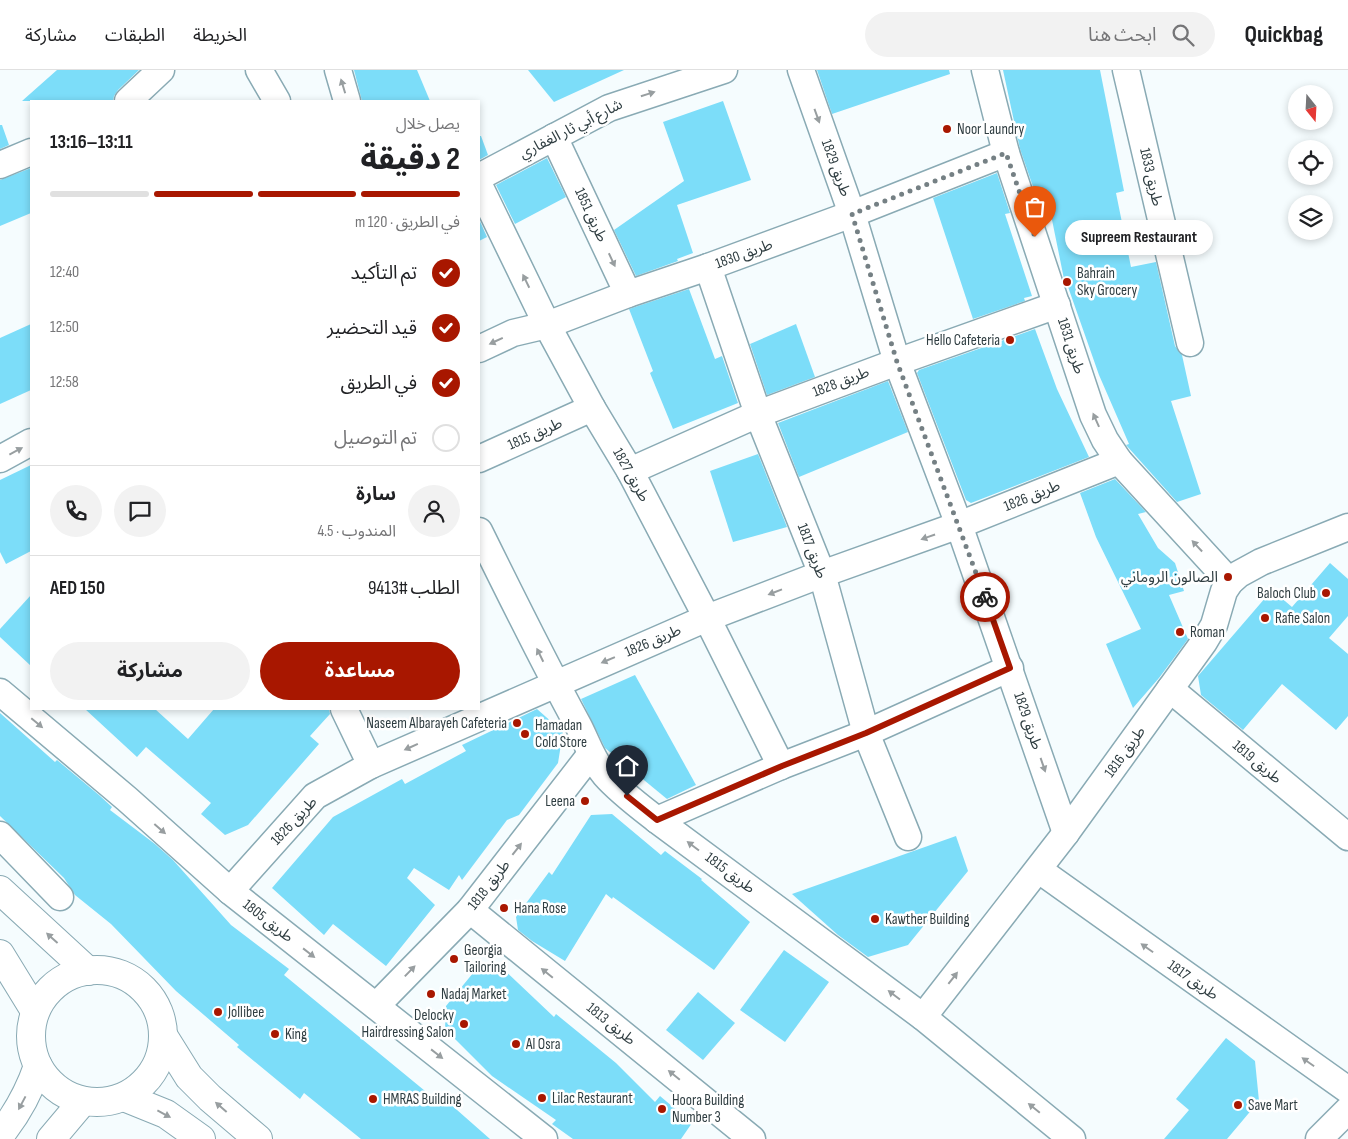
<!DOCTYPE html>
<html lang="ar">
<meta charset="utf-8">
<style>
:root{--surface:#fff;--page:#f2f2f2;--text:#202124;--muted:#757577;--line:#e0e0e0;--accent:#a81700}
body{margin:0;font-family:"Sofia Sans Condensed","Noto Sans Arabic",sans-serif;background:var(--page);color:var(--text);direction:rtl;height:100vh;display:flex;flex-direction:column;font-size:19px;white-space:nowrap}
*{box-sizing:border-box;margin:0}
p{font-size:16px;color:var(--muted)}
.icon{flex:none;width:28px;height:28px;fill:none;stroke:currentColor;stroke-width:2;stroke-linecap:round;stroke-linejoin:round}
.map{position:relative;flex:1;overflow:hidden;direction:ltr}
.side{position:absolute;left:30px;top:30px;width:450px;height:610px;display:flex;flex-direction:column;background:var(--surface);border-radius:0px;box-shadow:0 2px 8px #0003;direction:rtl}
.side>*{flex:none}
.needle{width:32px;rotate:162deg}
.tools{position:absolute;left:1288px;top:15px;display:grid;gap:10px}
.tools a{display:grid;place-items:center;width:45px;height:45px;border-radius:50%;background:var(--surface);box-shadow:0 2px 8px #0003;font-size:25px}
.pin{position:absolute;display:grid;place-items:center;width:42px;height:42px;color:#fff;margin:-51px -21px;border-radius:50% 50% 50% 0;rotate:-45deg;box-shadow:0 0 5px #0007}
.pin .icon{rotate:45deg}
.courier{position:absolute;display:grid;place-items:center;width:50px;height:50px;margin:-25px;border:4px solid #a81700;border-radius:50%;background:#fff;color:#222;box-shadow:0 1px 6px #0007}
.bubble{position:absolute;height:35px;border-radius:18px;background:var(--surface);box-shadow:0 2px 8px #0003;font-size:16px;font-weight:700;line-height:35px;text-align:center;direction:rtl}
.head em{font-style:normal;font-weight:700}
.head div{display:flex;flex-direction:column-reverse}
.head{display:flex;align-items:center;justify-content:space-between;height:85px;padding:0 20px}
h1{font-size:32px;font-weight:700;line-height:38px}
.bar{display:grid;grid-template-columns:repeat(4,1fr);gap:8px 5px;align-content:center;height:60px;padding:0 20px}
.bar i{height:6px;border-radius:4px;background:var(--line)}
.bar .selected{background:var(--accent)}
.bar p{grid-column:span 4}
.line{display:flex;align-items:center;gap:12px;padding:0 20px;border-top:1px solid var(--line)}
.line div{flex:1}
.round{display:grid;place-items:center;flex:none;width:52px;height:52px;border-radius:26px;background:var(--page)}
ol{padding:0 20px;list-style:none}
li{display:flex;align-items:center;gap:15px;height:55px}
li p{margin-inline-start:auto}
li .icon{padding:5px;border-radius:50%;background:var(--accent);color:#fff;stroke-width:4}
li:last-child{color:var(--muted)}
li i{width:28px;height:28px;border:2px solid var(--line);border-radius:50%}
.action{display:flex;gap:10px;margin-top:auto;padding:10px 20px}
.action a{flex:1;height:58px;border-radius:30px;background:var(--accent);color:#fff;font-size:20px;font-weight:700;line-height:58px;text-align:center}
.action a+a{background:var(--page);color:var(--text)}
header{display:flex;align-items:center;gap:30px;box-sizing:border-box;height:70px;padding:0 25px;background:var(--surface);border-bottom:1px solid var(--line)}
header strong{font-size:24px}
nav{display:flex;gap:28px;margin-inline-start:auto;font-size:18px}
.search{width:350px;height:45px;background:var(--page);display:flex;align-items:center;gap:12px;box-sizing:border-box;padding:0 18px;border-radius:28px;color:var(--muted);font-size:19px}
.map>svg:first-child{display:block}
.building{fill:#7cddf9}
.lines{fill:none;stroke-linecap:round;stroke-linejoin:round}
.minor-casing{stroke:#89aab4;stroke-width:29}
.secondary-casing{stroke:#89aab4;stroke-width:30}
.minor{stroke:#fff;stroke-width:26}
.secondary{stroke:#fff;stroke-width:28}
.oneway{fill:#989ea0}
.done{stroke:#758084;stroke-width:5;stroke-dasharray:0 9}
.route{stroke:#a81700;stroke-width:6}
.poi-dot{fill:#a81700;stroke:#fff;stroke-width:2}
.labels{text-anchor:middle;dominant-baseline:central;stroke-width:5;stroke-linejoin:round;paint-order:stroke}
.street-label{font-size:15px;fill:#303e42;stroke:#fff}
.poi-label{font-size:15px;fill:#303e42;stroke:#fff;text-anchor:start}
</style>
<header>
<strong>Quickbag</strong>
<div class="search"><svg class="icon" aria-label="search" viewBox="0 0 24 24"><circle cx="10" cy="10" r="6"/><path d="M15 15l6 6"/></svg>ابحث هنا</div>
<nav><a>الخريطة</a><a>الطبقات</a><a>مشاركة</a></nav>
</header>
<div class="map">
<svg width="1348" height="1069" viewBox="0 0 1348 1069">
<rect width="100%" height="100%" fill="#f5fcfe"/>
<g class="building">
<polygon points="57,0 139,0 118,20 114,26 113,31 22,31"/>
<polygon points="354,0 417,0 430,31 362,31"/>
<polygon points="528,0 624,0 554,32"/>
<polygon points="817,0 949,0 950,4 832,44"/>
<polygon points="1003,0 1100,0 1124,121 1116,123 1131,197 1156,192 1175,276 1182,285 1191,326 1171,331 1201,424 1177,432 1126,375 1129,374 1099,305 1067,214 1065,215 1064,209 1049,135 1040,137 1020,79"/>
<polygon points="723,31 751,110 677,135 693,183 677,189 678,191 636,206 614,160 684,111 663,52"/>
<polygon points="0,55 2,55 9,75 0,79"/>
<polygon points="479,66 481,66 488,85 479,90"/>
<polygon points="547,88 566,127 515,154 496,115"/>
<polygon points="31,98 31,143 0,156 0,110"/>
<polygon points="997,103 1010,143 1005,144 1032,226 1024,228 1025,231 973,249 933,128"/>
<polygon points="479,149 487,167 479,171"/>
<polygon points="689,219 715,289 722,286 738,333 673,359 650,303 653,301 629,239"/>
<polygon points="31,254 31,320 0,334 0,268"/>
<polygon points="796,254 815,307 767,325 750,274"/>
<polygon points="1035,259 1057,319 1089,387 971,433 966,430 917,303 919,300"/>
<polygon points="888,311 908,362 799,407 778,353"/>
<polygon points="758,384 787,457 733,472 710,401"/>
<polygon points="31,395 31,481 6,494 0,482 0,410"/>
<polygon points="1115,409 1146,442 1138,444 1158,478 1175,493 1184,521 1169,525 1188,569 1159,608 1133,638 1106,574 1141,559 1096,467 1080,423"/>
<polygon points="1330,493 1348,509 1348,546 1329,568 1348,584 1348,646 1336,660 1282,614 1243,660 1201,625 1198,606 1272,520 1292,537"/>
<polygon points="31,525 31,596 0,567 0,559"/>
<polygon points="635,605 696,715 667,729 605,678 581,629"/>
<polygon points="85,639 155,639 188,669 214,639 329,639 330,644 310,666 319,674 248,755 225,765 201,744 211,733 146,677 137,687"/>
<polygon points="537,639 563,662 558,693 519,745 507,750 462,810 459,805 449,820 414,798 407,808 435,835 386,896 333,854 324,865 272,818 333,747 402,709 405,714 466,681 462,675"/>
<polygon points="0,643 55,692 57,690 99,725 112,737 110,740 155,774 173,790 231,855 289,899 284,905 436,1030 440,1025 490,1069 361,1069 304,1023 300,1029 237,977 239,975 176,921 111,854 75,825 64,808 0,746"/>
<polygon points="612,744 661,785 665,781 702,809 701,810 750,852 714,900 613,827 612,829 606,824 565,891 532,871 518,860 516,847 549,802 552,805 591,745"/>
<polygon points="956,766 968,801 908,875 868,887 838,865 792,824"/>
<polygon points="784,880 829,912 785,972 740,940"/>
<polygon points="478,897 501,897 554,947 556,944 616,993 655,1032 660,1026 692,1053 681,1069 573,1069 552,1054 556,1050 492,1006 445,959 446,936"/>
<polygon points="698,922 735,953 703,990 666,960"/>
<polygon points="1226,968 1255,991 1259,1031 1227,1069 1164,1069 1189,1040 1176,1029"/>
</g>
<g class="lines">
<g class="minor-casing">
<g id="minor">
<polyline points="259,0 277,31"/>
<polyline points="338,0 347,31"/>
<polyline points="801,0 852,144 897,292 959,455 1066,763"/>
<polyline points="985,0 1006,83 1093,345 1105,370 1119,391 1230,512"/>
<polyline points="1126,0 1190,273"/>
<polyline points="128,31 161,0"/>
<polyline points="554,67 628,224"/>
<polyline points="0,95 31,82"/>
<polyline points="479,107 609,38 724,0"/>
<polyline points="479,115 547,255 592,338 630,401 707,548 781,696"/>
<polyline points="708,197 758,344 822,504 866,663 908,767"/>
<polyline points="479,279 513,263 547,255 628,224 708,197 852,144 1006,83"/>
<polyline points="0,389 31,372"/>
<polyline points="479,389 592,338"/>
<polyline points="630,401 758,344 897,292 1057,235"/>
<path d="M479,461c32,65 64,130 99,194 9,17 14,35 27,50 15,17 34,31 52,45l266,197 149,122"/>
<polyline points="1170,619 1348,767"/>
<polyline points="0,622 127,729 230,821 544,1069"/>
<polyline points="344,639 371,695"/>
<polyline points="657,750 781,696 866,663 1010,598"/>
<polyline points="0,765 60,827"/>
<polyline points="1039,800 1348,1020"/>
<polyline points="230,821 315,726 371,695 707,548 822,504 959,455 1119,391"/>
<polyline points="470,840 752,1069"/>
<polyline points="376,936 470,840 591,684"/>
<polyline points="923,947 1066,763 1204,572 1214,555 1224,521 1230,512 1239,504 1261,492 1348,457"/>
<polyline points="1319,1069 1348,1040"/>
</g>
</g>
<g class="secondary-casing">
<g id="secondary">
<polyline points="0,820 88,901"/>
<polyline points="0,884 35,941"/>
<circle cx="97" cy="966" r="66"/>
<polyline points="164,967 189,1007 210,1028 258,1069"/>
<polyline points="124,1027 166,1044 201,1069"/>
<path d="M0,1065c17,-21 29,-43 38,-69"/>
<polyline points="51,1069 83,1031"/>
</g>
</g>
<use href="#minor" class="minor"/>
<use href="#secondary" class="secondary"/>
</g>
<defs><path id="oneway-solid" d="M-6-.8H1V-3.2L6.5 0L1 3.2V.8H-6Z" transform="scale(1.25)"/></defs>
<g class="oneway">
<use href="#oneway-solid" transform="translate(343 16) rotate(-107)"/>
<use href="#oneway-solid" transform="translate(648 24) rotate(-18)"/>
<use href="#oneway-solid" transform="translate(817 46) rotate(70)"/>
<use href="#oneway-solid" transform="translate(612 190) rotate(65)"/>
<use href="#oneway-solid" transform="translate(526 211) rotate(-116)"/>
<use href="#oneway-solid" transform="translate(496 271) rotate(155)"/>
<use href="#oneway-solid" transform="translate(1096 350) rotate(-114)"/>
<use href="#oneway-solid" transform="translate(16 381) rotate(-28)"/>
<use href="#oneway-solid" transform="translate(928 467) rotate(161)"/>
<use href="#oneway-solid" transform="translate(1197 476) rotate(-133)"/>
<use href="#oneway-solid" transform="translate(775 522) rotate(159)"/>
<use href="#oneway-solid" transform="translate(540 585) rotate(-116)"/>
<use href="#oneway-solid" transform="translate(608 590) rotate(157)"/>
<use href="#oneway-solid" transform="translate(37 653) rotate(40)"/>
<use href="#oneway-solid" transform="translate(411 677) rotate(156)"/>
<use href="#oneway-solid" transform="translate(1043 695) rotate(71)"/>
<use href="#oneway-solid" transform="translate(160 759) rotate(41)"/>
<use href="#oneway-solid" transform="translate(693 776) rotate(-143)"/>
<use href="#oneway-solid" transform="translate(517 779) rotate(-52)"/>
<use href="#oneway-solid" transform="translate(52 868) rotate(-138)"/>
<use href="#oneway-solid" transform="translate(1147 878) rotate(-145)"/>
<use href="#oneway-solid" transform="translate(309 883) rotate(38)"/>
<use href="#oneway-solid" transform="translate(410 901) rotate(-46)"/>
<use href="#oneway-solid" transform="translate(547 903) rotate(-141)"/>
<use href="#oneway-solid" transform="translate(953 908) rotate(-52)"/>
<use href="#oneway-solid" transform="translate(894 925) rotate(-143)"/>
<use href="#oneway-solid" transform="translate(437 984) rotate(38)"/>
<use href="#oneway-solid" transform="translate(1308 992) rotate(-145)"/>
<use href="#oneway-solid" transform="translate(674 1005) rotate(-141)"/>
<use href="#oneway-solid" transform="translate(22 1033) rotate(118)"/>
<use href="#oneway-solid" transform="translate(221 1037) rotate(-139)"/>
<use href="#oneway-solid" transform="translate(1034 1038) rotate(-141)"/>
<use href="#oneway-solid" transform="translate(164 1044) rotate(28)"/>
</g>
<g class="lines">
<polyline class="done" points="985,527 897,292 852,144 1006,83 1035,167"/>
<polyline class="route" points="627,726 657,750 782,696 866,663 1010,598 985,527"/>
</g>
<g class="poi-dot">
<circle cx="947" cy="59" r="5"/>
<circle cx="1067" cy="212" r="5"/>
<circle cx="1010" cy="270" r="5"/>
<circle cx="1228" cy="507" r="5"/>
<circle cx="1326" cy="523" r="5"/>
<circle cx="1265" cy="548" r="5"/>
<circle cx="1180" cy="562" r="5"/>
<circle cx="517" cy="653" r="5"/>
<circle cx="525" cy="664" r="5"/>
<circle cx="585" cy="731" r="5"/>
<circle cx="504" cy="838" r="5"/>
<circle cx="875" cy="849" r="5"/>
<circle cx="454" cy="889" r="5"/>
<circle cx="431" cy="924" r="5"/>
<circle cx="218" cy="942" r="5"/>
<circle cx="464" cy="954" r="5"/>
<circle cx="275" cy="964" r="5"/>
<circle cx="516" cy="974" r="5"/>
<circle cx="542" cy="1028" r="5"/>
<circle cx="373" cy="1029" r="5"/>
<circle cx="1238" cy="1035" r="5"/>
<circle cx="662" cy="1039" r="5"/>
</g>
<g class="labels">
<g class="street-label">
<text transform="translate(571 59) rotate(-27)">شارع أبي ثار الغفاري</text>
<text transform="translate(836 98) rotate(70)">طريق 1829</text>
<text transform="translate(1151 107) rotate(77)">طريق 1833</text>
<text transform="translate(591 145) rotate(65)">طريق 1851</text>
<text transform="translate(744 184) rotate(-20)">طريق 1830</text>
<text transform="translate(1071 276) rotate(72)">طريق 1831</text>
<text transform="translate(841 312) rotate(-21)">طريق 1828</text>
<text transform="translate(535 364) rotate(-24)">طريق 1815</text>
<text transform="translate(631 405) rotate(61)">طريق 1827</text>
<text transform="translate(1032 426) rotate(-22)">طريق 1826</text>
<text transform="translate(812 481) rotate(69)">طريق 1817</text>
<text transform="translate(653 571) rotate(-23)">طريق 1826</text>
<text transform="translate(1028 651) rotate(71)">طريق 1829</text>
<text transform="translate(1125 682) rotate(-54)">طريق 1816</text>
<text transform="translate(1257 692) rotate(40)">طريق 1819</text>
<text transform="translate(294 751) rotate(-47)">طريق 1826</text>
<text transform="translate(730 803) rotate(37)">طريق 1815</text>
<text transform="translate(489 815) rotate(-52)">طريق 1818</text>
<text transform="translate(268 851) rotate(38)">طريق 1805</text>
<text transform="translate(1193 910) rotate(35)">طريق 1817</text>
<text transform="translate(611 954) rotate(39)">طريق 1813</text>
</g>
<g class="poi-label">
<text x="957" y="59">Noor Laundry</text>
<text x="1077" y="203">Bahrain<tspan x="1077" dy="17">Sky Grocery</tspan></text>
<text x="1000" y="270" text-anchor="end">Hello Cafeteria</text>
<text x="1218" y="507" text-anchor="end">الصالون الروماني</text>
<text x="1316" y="523" text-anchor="end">Baloch Club</text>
<text x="1275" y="548">Rafie Salon</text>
<text x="1190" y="562">Roman</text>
<text x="507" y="653" text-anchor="end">Naseem Albarayeh Cafeteria</text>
<text x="535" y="655">Hamadan<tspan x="535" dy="17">Cold Store</tspan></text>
<text x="575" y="731" text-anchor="end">Leena</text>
<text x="514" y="838">Hana Rose</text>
<text x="885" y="849">Kawther Building</text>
<text x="464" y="880">Georgia<tspan x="464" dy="17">Tailoring</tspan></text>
<text x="441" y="924">Nadaj Market</text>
<text x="228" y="942">Jollibee</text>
<text x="454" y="945" text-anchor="end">Delocky<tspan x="454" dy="17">Hairdressing Salon</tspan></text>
<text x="285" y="964">King</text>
<text x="526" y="974">Al Osra</text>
<text x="552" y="1028">Lilac Restaurant</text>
<text x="383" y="1029">HMRAS Building</text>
<text x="672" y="1030">Hoora Building<tspan x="672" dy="17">Number 3</tspan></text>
<text x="1248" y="1035">Save Mart</text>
</g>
</g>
</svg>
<div class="tools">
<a><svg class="needle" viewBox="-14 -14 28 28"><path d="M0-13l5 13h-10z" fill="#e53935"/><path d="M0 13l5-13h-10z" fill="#757577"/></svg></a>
<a><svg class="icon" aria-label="locate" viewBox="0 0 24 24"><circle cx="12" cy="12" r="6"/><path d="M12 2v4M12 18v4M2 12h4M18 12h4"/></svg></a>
<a><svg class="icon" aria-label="layers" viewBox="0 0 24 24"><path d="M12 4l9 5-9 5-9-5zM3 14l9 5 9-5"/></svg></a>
</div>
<div class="pin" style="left:1035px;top:167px;background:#ea580c"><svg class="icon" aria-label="bag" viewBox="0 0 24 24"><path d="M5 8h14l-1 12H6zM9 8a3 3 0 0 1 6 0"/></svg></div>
<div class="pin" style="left:627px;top:726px;background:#1f2937"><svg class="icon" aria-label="home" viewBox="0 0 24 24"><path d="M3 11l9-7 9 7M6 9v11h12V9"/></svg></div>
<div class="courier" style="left:985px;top:527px"><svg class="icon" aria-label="bike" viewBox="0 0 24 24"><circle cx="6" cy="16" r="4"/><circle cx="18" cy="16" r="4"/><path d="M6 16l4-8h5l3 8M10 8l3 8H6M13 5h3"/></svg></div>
<div class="bubble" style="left:1065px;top:150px;width:148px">Supreem Restaurant</div>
<section class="side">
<div class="head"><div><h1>2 دقيقة</h1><p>يصل خلال</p></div><em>13:11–13:16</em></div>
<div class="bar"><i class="selected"></i><i class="selected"></i><i class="selected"></i><i></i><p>في الطريق · 120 m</p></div>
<ol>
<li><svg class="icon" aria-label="check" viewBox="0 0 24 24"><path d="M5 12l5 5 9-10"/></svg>تم التأكيد<p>12:40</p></li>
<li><svg class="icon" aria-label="check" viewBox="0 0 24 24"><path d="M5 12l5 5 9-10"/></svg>قيد التحضير<p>12:50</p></li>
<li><svg class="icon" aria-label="check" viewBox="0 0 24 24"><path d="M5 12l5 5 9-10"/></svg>في الطريق<p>12:58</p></li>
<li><i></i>تم التوصيل</li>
</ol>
<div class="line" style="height:90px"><a class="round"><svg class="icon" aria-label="person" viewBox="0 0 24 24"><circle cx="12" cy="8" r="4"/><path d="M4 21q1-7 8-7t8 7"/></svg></a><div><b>سارة</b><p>المندوب · 4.5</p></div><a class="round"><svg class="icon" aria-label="chat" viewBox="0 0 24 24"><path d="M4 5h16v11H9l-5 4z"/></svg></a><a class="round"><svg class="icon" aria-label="phone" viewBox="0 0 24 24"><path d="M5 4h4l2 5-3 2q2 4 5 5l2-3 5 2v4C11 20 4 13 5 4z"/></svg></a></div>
<div class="line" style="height:65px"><div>الطلب #9413</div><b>AED 150</b></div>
<div class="action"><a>مساعدة</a><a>مشاركة</a></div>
</section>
</div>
